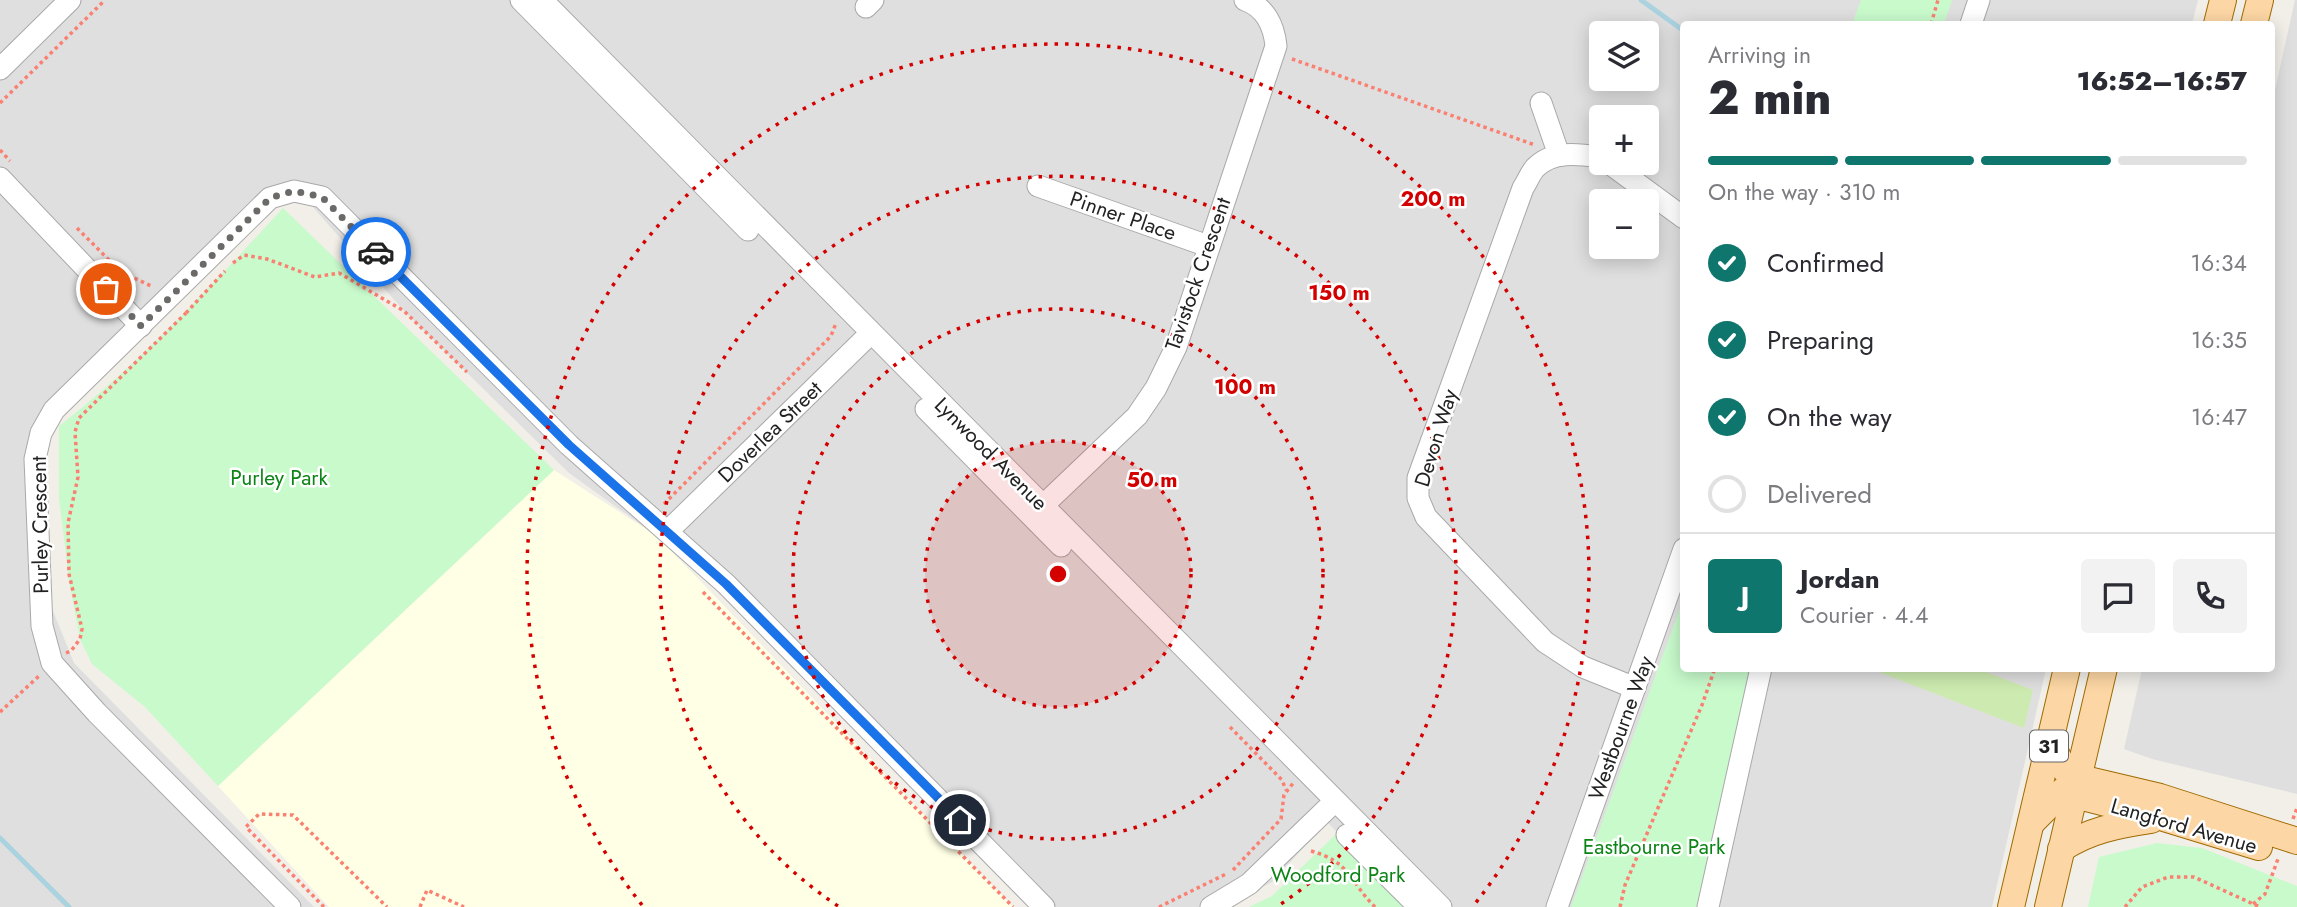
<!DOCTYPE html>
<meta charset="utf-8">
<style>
:root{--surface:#fff;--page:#f2f2f3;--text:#2b2b33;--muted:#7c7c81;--line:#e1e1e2;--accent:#0f766e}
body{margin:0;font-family:Jost,sans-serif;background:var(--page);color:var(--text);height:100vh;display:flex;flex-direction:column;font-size:26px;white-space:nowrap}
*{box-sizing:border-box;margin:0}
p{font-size:23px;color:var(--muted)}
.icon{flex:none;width:38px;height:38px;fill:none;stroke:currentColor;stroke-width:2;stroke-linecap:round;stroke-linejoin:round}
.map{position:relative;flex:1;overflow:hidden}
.drawer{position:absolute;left:1680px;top:21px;width:595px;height:651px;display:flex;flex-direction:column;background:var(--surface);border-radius:7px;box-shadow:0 4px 18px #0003}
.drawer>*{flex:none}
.controls{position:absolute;left:1589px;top:21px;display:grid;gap:14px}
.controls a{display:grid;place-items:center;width:70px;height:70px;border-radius:7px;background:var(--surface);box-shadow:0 4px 18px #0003;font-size:35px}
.pin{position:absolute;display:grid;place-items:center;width:60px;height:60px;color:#fff;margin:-30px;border:4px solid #fff;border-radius:50%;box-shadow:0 2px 7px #0007}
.courier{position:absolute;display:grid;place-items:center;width:70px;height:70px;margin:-35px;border:5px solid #1a73e8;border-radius:50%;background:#fff;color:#222;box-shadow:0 2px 9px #0007}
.headline em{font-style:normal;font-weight:800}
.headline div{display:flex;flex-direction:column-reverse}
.headline{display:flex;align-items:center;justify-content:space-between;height:119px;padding:0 28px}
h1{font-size:46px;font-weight:800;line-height:52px}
.bar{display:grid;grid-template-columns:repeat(4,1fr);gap:10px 7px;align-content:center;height:84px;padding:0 28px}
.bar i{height:9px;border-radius:5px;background:var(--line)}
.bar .on{background:var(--accent)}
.bar p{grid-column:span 4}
.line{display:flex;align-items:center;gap:18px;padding:0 28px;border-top:2px solid var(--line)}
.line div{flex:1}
.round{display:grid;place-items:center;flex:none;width:74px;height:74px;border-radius:7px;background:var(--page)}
ol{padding:0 28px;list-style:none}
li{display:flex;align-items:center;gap:21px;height:77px}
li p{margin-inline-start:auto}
li .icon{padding:7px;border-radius:50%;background:var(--accent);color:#fff;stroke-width:4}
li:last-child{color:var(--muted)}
li i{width:38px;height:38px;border:4px solid var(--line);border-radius:50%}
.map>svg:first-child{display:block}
.residential{fill:#e0dfdf;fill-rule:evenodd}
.education{fill:#ffffe5}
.grass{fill:#cdebb0}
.park{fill:#c8facc}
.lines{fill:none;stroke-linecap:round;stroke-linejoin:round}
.stream{stroke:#aad3df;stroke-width:5}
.minor-casing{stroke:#a9a9a9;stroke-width:23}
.major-casing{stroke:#a06b00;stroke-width:28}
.path{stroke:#fa8072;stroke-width:3.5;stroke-dasharray:3.5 3.5;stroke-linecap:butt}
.minor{stroke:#fff;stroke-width:21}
.major{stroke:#fcd6a4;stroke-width:26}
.done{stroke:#6b6a68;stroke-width:7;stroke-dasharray:0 12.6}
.route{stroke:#1a73e8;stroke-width:9}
.ring{fill:none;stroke:#d40000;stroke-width:3.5;stroke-dasharray:3.5 7}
.labels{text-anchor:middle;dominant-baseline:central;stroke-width:5;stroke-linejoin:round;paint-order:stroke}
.shield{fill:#fff;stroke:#646464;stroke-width:2}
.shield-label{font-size:19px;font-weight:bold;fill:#222}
.street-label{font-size:21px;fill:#222;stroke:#fff}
.park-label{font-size:21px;fill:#0c8416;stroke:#fff}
.centre{fill:#d40000;stroke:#fff;stroke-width:3.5}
.ring-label{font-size:21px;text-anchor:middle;font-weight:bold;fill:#d40000;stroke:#fff;stroke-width:5;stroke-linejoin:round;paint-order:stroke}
</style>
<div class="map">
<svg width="2297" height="907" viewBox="0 0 2297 907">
<rect width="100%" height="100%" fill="#f2efe9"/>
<g class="residential">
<path d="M0,0h2198l-6,24h-508v644l362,1 -54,238h-583l-82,-85 -55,60 -47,25h-197l-339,-348 -120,-86 -165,-162 -99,-113 -33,6 -198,197 -29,36 6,169 23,57 240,244h-314zM1601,33h46v46h-46zM1601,117h46v46h-46zM1601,201h46v46h-46z"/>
<polygon points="2295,0 2297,0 2297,794 2152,759 2124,749 2142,669 2272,668 2272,103"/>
</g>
<polygon class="education" points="554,470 657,536 1013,907 329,907 218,786"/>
<polygon class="grass" points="1871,669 1978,669 2033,690 2024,728"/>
<g class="park">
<polygon points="1861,0 1952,0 1944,24 1852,24"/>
<path d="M283,208l271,262 -336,316 -73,-79 -53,-43 -12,-25 -10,-52 -11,-88v-73c84,-65 153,-141 224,-218z"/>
<polygon points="1683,600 1684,668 1752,669 1700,907 1571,907"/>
<polygon points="1337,833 1416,907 1249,907 1272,896"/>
<polygon points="2157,843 2202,848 2297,886 2297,907 2088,907 2099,857"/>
</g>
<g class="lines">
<g class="stream">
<polyline points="1641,0 1684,31"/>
<polyline points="0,838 69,907"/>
</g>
<g class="minor-casing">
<g id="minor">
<polyline points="521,0 748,230"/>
<polyline points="542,0 1441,907"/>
<polyline points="866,7 873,0"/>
<polyline points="1971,24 1979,0"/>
<polyline points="0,69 70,0"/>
<polyline points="1541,103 1559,155"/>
<path d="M1601,157c-22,-3 -49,-7 -66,11 -5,6 -8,14 -12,20l-105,290v20l8,19 119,125 38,25 52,21"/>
<polyline points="1609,163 1684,218"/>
<polyline points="0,178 141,326"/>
<polyline points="1038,186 1208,246"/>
<polyline points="926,409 1061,546"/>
<path d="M1033,515l104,-99 19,-28 20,-41 100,-301c-2,-20 -11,-39 -31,-46"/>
<polyline points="668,531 871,333"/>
<polyline points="1347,835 1419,907"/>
<polyline points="290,907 97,713 52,663 42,626 35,459 41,433 54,410 270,198 294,191 322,197 569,445 726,584 1044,907"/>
<polyline points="1211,907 1249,884 1334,802"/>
<polyline points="1557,907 1684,549"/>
<polyline points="1708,907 1761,668"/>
</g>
</g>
<g class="major-casing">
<g id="major">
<polyline points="2217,24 2223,0"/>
<polyline points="2254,24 2260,0"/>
<polyline points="2050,742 2062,765 2086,798 2164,818 2259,847"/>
<polyline points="2031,823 2063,791 2088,780 2160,797 2297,841"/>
<path d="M2061,849c28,-19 57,-24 90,-29"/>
<polyline points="2011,907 2067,668"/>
<polyline points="2048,907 2104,668"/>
</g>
</g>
<g class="path">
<polyline points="1931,24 1938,0"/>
<polyline points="1292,59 1535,145"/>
<polyline points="0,103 105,0"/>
<polyline points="0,150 10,161"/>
<polyline points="77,228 120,271 153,287"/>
<polyline points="233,263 244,255 267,259 315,277 339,273 404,311 467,372"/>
<polyline points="186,313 225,271"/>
<polyline points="664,504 831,336 836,323"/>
<polyline points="703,592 1013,907"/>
<polyline points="66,653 71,651 80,639 82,629 69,574 68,523 78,477 75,432 79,418 186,313"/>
<polyline points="0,712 40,675"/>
<polyline points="1230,727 1282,780 1286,790"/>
<polyline points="2293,819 2297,808"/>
<path d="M1311,851c40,11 38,30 64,56"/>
<polyline points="1233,870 1281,819 1284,795 1294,782"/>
<polyline points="2253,904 2265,894 2278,859"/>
<polyline points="324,907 246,827 259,814 293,815 387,907"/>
<polyline points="420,907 427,890 464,907"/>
<polyline points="1159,907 1226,874"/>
<polyline points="1620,907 1625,885 1702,705 1715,668"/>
<polyline points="2125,907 2142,887 2168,877 2194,877 2260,907"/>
</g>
<use href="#minor" class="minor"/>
<use href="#major" class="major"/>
</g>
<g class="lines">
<polyline class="done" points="106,289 141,326 270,198 294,191 322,197 376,252"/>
<polyline class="route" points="376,252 569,445 726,584 960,820"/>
</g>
<circle cx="1058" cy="574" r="133" fill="#d40000" fill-opacity=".12"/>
<g class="ring">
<circle cx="1058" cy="574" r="133"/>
<circle cx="1058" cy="574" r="265"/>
<path d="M838 906A398 398 0 1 1 1278 906"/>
<path d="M642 905A531 531 0 1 1 1474 905"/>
</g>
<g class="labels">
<rect class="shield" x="2030" y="730.5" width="38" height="31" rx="5"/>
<g class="shield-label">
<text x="2049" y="746">31</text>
</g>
<g class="street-label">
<text transform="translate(1123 216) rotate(19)">Pinner Place</text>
<text transform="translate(1198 274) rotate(-71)">Tavistock Crescent</text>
<text transform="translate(770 432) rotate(-44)">Doverlea Street</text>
<text transform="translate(1436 438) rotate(-73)">Devon Way</text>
<text transform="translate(991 454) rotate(45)">Lynwood Avenue</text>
<text transform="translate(40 525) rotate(-91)">Purley Crescent</text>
<text transform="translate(1621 728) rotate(-70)">Westbourne Way</text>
<text transform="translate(2184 826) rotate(16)">Langford Avenue</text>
</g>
<g class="park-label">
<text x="279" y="478">Purley Park</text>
<text x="1654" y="847">Eastbourne Park</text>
<text x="1338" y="875">Woodford Park</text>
</g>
</g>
<circle cx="1058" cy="574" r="10" class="centre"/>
<g class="ring-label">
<text x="1433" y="206">200 m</text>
<text x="1339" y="300">150 m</text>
<text x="1245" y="394">100 m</text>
<text x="1152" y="487">50 m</text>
</g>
</svg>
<div class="controls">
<a><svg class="icon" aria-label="layers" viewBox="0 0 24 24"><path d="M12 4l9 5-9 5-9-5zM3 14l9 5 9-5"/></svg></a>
<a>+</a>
<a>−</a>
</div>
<div class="pin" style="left:106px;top:289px;background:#ea580c"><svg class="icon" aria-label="bag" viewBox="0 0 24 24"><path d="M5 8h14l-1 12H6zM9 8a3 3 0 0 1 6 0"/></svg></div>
<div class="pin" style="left:960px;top:820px;background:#1f2937"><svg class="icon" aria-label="home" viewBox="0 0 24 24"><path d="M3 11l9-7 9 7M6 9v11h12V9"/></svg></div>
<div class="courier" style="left:376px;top:252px"><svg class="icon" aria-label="car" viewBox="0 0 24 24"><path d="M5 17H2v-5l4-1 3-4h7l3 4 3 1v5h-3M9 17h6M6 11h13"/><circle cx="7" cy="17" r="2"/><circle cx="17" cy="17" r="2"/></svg></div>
<section class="drawer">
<div class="headline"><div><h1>2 min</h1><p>Arriving in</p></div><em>16:52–16:57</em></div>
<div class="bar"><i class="on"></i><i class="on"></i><i class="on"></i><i></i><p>On the way · 310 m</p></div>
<ol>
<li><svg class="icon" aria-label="check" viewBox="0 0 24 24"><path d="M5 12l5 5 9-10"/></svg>Confirmed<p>16:34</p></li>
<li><svg class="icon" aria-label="check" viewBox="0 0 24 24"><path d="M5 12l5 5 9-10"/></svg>Preparing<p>16:35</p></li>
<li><svg class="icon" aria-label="check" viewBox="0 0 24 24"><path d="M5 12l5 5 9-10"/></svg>On the way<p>16:47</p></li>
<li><i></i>Delivered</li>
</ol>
<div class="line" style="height:126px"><b class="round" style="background:var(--accent);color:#fff">J</b><div><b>Jordan</b><p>Courier · 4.4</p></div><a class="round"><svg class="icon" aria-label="chat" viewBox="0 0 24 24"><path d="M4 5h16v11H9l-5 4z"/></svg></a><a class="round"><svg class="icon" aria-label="phone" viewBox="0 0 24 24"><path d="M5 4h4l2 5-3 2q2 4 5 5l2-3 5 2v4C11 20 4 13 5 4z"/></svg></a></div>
</section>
</div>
